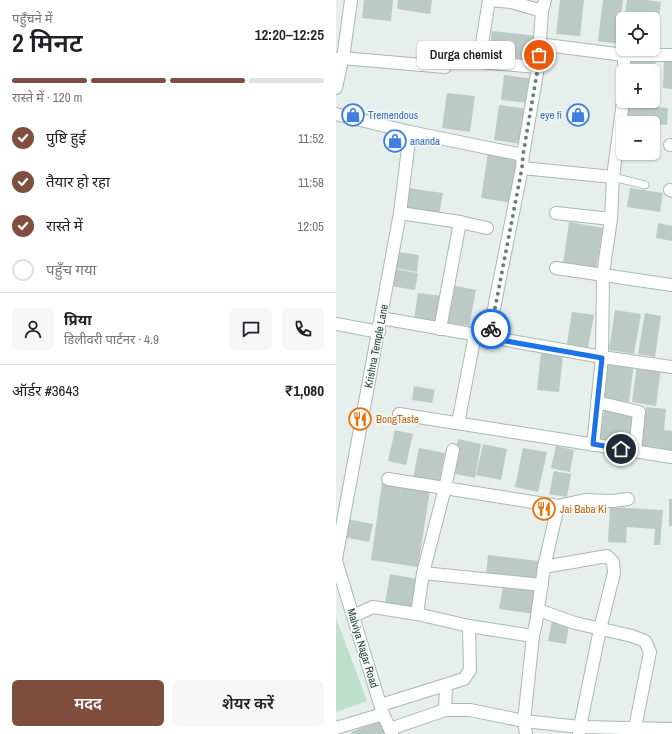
<!DOCTYPE html>
<html lang="hi">
<meta charset="utf-8">
<style>
:root{--surface:#fff;--page:#f6f6f6;--text:#202124;--muted:#757577;--line:#e0e0e0;--accent:#7f4e3f}
body{margin:0;font-family:"Archivo Narrow","Noto Sans Devanagari",sans-serif;background:var(--page);color:var(--text);height:100vh;display:flex;flex-direction:column;font-size:15px;white-space:nowrap}
*{box-sizing:border-box;margin:0}
p{font-size:13px;color:var(--muted)}
.icon{flex:none;width:22px;height:22px;fill:none;stroke:currentColor;stroke-width:2;stroke-linecap:round;stroke-linejoin:round}
.map{position:relative;flex:1;overflow:hidden}
.side{display:flex;flex-direction:column;background:var(--surface);width:336px}
.side>*{flex:none}
.buttons{position:absolute;left:280px;top:12px;display:grid;gap:8px}
.buttons a{display:grid;place-items:center;width:44px;height:44px;border-radius:6px;background:var(--surface);box-shadow:0 1px 3px #0004;font-size:20px}
.pin{position:absolute;display:grid;place-items:center;width:34px;height:34px;color:#fff;margin:-17px;border:2px solid #fff;border-radius:50%;box-shadow:0 1px 4px #0007}
.courier{position:absolute;display:grid;place-items:center;width:40px;height:40px;margin:-20px;border:3px solid #1a73e8;border-radius:50%;background:#fff;color:#222;box-shadow:0 1px 5px #0007}
.bubble{position:absolute;height:28px;border-radius:6px;background:var(--surface);box-shadow:0 1px 3px #0004;font-size:13px;font-weight:600;line-height:28px;text-align:center}
.head em{font-style:normal;font-weight:600}
.head div{display:flex;flex-direction:column-reverse}
.head{display:flex;align-items:center;justify-content:space-between;height:68px;padding:0 12px}
h1{font-size:26px;font-weight:600;line-height:30px}
.bar{display:grid;grid-template-columns:repeat(4,1fr);gap:6px 4px;align-content:center;height:48px;padding:0 12px}
.bar i{height:5px;border-radius:3px;background:var(--line)}
.bar .active{background:var(--accent)}
.bar p{grid-column:span 4}
.line{display:flex;align-items:center;gap:10px;padding:0 12px;border-top:1px solid var(--line)}
.line div{flex:1}
.round{display:grid;place-items:center;flex:none;width:42px;height:42px;border-radius:6px;background:var(--page)}
ol{padding:0 12px;list-style:none}
li{display:flex;align-items:center;gap:12px;height:44px}
li p{margin-inline-start:auto}
li .icon{padding:4px;border-radius:50%;background:var(--accent);color:#fff;stroke-width:4}
li:last-child{color:var(--muted)}
li i{width:22px;height:22px;border:2px solid var(--line);border-radius:50%}
.action{display:flex;gap:8px;margin-top:auto;padding:8px 12px}
.action a{flex:1;height:46px;border-radius:6px;background:var(--accent);color:#fff;font-size:16px;font-weight:600;line-height:46px;text-align:center}
.action a+a{background:var(--page);color:var(--text)}
main{display:flex;flex:1;min-height:0}
.map>svg:first-child{display:block}
.green{fill:#bfe0c8}
.building{fill:#bbcac4}
.lines{fill:none;stroke-linecap:round;stroke-linejoin:round}
.service-casing{stroke:#a8b8b2;stroke-width:9}
.minor-casing{stroke:#a8b8b2;stroke-width:14}
.service{stroke:#fff;stroke-width:7}
.minor{stroke:#fff;stroke-width:12}
.done{stroke:#687f78;stroke-width:4;stroke-dasharray:0 7.2}
.route{stroke:#1a73e8;stroke-width:5}
.labels{text-anchor:middle;dominant-baseline:central;stroke-width:3;stroke-linejoin:round;paint-order:stroke}
.shop-label{font-size:11px;fill:#366cbe;stroke:#f7fbf9;text-anchor:start}
.street-label{font-size:11px;fill:#24423a;stroke:#f7fbf9}
.food-label{font-size:11px;fill:#c56008;stroke:#f7fbf9;text-anchor:start}
</style>
<main>
<section class="side">
<div class="head"><div><h1>2 मिनट</h1><p>पहुँचने में</p></div><em>12:20–12:25</em></div>
<div class="bar"><i class="active"></i><i class="active"></i><i class="active"></i><i></i><p>रास्ते में · 120 m</p></div>
<ol>
<li><svg class="icon" aria-label="check" viewBox="0 0 24 24"><path d="M5 12l5 5 9-10"/></svg>पुष्टि हुई<p>11:52</p></li>
<li><svg class="icon" aria-label="check" viewBox="0 0 24 24"><path d="M5 12l5 5 9-10"/></svg>तैयार हो रहा<p>11:58</p></li>
<li><svg class="icon" aria-label="check" viewBox="0 0 24 24"><path d="M5 12l5 5 9-10"/></svg>रास्ते में<p>12:05</p></li>
<li><i></i>पहुँच गया</li>
</ol>
<div class="line" style="height:72px"><a class="round"><svg class="icon" aria-label="person" viewBox="0 0 24 24"><circle cx="12" cy="8" r="4"/><path d="M4 21q1-7 8-7t8 7"/></svg></a><div><b>प्रिया</b><p>डिलीवरी पार्टनर · 4.9</p></div><a class="round"><svg class="icon" aria-label="chat" viewBox="0 0 24 24"><path d="M4 5h16v11H9l-5 4z"/></svg></a><a class="round"><svg class="icon" aria-label="phone" viewBox="0 0 24 24"><path d="M5 4h4l2 5-3 2q2 4 5 5l2-3 5 2v4C11 20 4 13 5 4z"/></svg></a></div>
<div class="line" style="height:52px"><div>ऑर्डर #3643</div><b>₹1,080</b></div>
<div class="action"><a>मदद</a><a>शेयर करें</a></div>
</section>
<div class="map">
<svg width="336" height="734" viewBox="0 0 336 734">
<rect width="100%" height="100%" fill="#e6efeb"/>
<polygon class="green" points="0,618 31,701 0,712"/>
<g class="building">
<polygon points="28,0 57,0 55,21 26,18"/>
<polygon points="62,0 96,0 94,14 61,9"/>
<polygon points="224,0 248,0 244,36 220,34"/>
<polygon points="267,0 287,0 282,44 262,41"/>
<polygon points="291,0 311,0 325,2 319,48 317,48 317,19 288,19"/>
<polygon points="156,31 201,36 198,62 153,57"/>
<polygon points="296,58 320,60 318,79 317,79 317,71 294,71"/>
<polygon points="328,60 336,61 336,89 327,88"/>
<polygon points="168,75 196,79 193,103 165,100"/>
<polygon points="111,93 139,96 134,132 106,128"/>
<polygon points="163,105 192,109 187,144 158,140"/>
<polygon points="290,105 332,108 331,125 317,124 317,123 289,122"/>
<polygon points="152,153 183,158 176,203 145,198"/>
<polygon points="72,188 107,193 103,215 68,209"/>
<polygon points="294,188 327,193 324,212 291,207"/>
<polygon points="233,222 267,228 260,269 227,264"/>
<polygon points="322,223 336,226 336,241 320,238"/>
<polygon points="61,252 83,255 81,272 58,268"/>
<polygon points="58,269 82,273 79,290 55,286"/>
<polygon points="115,285 140,290 133,326 108,322"/>
<polygon points="82,293 107,296 103,322 78,319"/>
<polygon points="279,310 305,314 298,354 273,350"/>
<polygon points="236,312 258,315 251,353 230,349"/>
<polygon points="309,313 325,316 319,357 302,354"/>
<polygon points="205,351 227,354 223,392 201,390"/>
<polygon points="270,359 298,363 293,402 265,398"/>
<polygon points="301,364 325,368 320,406 296,402"/>
<polygon points="78,386 99,390 96,403 76,400"/>
<polygon points="269,407 298,412 291,447 263,442"/>
<polygon points="310,407 330,409 328,430 336,431 336,453 304,449"/>
<polygon points="59,430 77,434 70,465 52,461"/>
<polygon points="122,439 145,444 139,478 115,473"/>
<polygon points="147,444 171,449 165,480 140,475"/>
<polygon points="220,446 238,450 234,472 215,468"/>
<polygon points="83,448 109,453 103,483 77,478"/>
<polygon points="187,448 211,452 202,492 179,487"/>
<polygon points="218,471 235,474 231,497 213,494"/>
<polygon points="46,483 94,490 82,567 35,560"/>
<rect x="333" y="499" width="3" height="27"/>
<polygon points="274,507 327,510 324,545 318,545 319,529 291,527 290,543 272,542"/>
<polygon points="11,519 37,524 33,542 7,537"/>
<polygon points="152,555 203,561 201,581 150,575"/>
<polygon points="54,574 81,579 76,608 49,603"/>
<polygon points="167,586 202,590 199,614 163,609"/>
<polygon points="216,621 233,624 230,644 212,641"/>
<polygon points="47,720 52,734 16,734 15,732"/>
</g>
<g class="lines">
<g class="service-casing">
<polyline id="service" points="277,177 309,185"/>
</g>
<g class="minor-casing">
<g id="minor">
<polyline points="155,0 175,2 206,11"/>
<polyline points="203,44 288,55 336,55"/>
<polyline points="288,55 288,71"/>
<polyline points="0,59 6,58 109,67 112,53 143,62 202,67"/>
<polyline points="143,62 153,0"/>
<polyline points="0,88 8,51 15,0"/>
<polyline points="0,114 74,132 187,155"/>
<polyline points="334,145 336,145"/>
<polyline points="186,168 277,177"/>
<polyline points="334,190 336,191"/>
<polyline points="64,213 124,222 151,228"/>
<polyline points="220,213 275,219"/>
<polyline points="220,268 336,285"/>
<polyline points="45,318 266,357 336,367"/>
<polyline points="0,324 43,332"/>
<polyline points="104,329 124,222"/>
<polyline points="153,338 160,298 186,168 187,155 202,67 206,11 209,0"/>
<polyline points="261,402 303,412 299,451"/>
<polyline points="63,414 336,457"/>
<polyline points="122,423 139,335"/>
<polyline points="257,445 266,357 267,274 275,219 277,177 287,101"/>
<polyline points="52,479 222,506 249,500 277,501 292,499"/>
<polyline points="0,559 64,213 74,132"/>
<polyline points="0,561 47,714 56,734"/>
<polyline points="208,567 222,506"/>
<polyline points="87,573 206,585"/>
<polyline points="202,610 239,623 296,636 309,641 314,652 299,728"/>
<polyline points="81,614 87,573 109,488 117,450"/>
<polyline points="17,616 37,607 81,614 133,626 197,636"/>
<polyline points="45,705 128,679 134,670 133,626"/>
<polyline points="109,710 110,685"/>
<polyline points="0,728 47,714"/>
<polyline points="54,729 109,710 134,710 188,721 244,727 336,729"/>
<polyline points="190,734 188,721 197,636 200,623 208,567 271,556 277,562 278,573 264,629 244,727 243,734"/>
</g>
</g>
<use href="#service" class="service"/>
<use href="#minor" class="minor"/>
</g>
<g class="lines">
<polyline class="done" points="155,329 186,168 187,155 202,67 203,55"/>
<polyline class="route" points="155,329 153,338 266,358 257,444 285,449"/>
</g>
<defs>
<g id="shop-ring" transform="scale(1.15)"><circle r="9.5" fill="#f7fbf9" stroke="#3f7fe0" stroke-width="1.5"/><path d="M-5-2.5h2.3a2.7 3.5 0 0 1 5.4 0H5L5.5 6h-11ZM-1.5-2.5h3a1.5 2.3 0 0 0-3 0Z" fill="#3f7fe0"/></g>
<g id="restaurant-ring" transform="scale(1.15)"><circle r="9.5" fill="#f7fbf9" stroke="#e8710a" stroke-width="1.5"/><path d="M-5-6h1v4h1v-4h1v4h1v-4h1v5L-1.5 .5V6h-2V.5L-5-1ZM5-6V6H3V1.5H1.5Q1.5-4 5-6Z" fill="#e8710a"/></g>
</defs>
<g fill-rule="evenodd">
<use href="#shop-ring" x="17" y="115"/>
<use href="#shop-ring" x="242" y="115"/>
<use href="#shop-ring" x="59" y="141"/>
<use href="#restaurant-ring" x="24" y="419"/>
<use href="#restaurant-ring" x="208" y="509"/>
</g>
<g class="labels">
<g class="shop-label">
<text x="32" y="115">Tremendous</text>
<text x="226" y="115" text-anchor="end">eye fi</text>
<text x="74" y="141">ananda</text>
</g>
<g class="street-label">
<text transform="translate(40 346) rotate(-79)">Krishna Temple Lane</text>
<text transform="translate(27 648) rotate(73)">Malviya Nagar Road</text>
</g>
<g class="food-label">
<text x="40" y="419">BongTaste</text>
<text x="224" y="509">Jai Baba Ki</text>
</g>
</g>
</svg>
<div class="buttons">
<a><svg class="icon" aria-label="locate" viewBox="0 0 24 24"><circle cx="12" cy="12" r="6"/><path d="M12 2v4M12 18v4M2 12h4M18 12h4"/></svg></a>
<a>+</a>
<a>−</a>
</div>
<div class="pin" style="left:203px;top:55px;background:#ea580c"><svg class="icon" aria-label="bag" viewBox="0 0 24 24"><path d="M5 8h14l-1 12H6zM9 8a3 3 0 0 1 6 0"/></svg></div>
<div class="pin" style="left:285px;top:449px;background:#1f2937"><svg class="icon" aria-label="home" viewBox="0 0 24 24"><path d="M3 11l9-7 9 7M6 9v11h12V9"/></svg></div>
<div class="courier" style="left:155px;top:329px"><svg class="icon" aria-label="bike" viewBox="0 0 24 24"><circle cx="6" cy="16" r="4"/><circle cx="18" cy="16" r="4"/><path d="M6 16l4-8h5l3 8M10 8l3 8H6M13 5h3"/></svg></div>
<div class="bubble" style="left:81px;top:41px;width:98px">Durga chemist</div>
</div>
</main>
